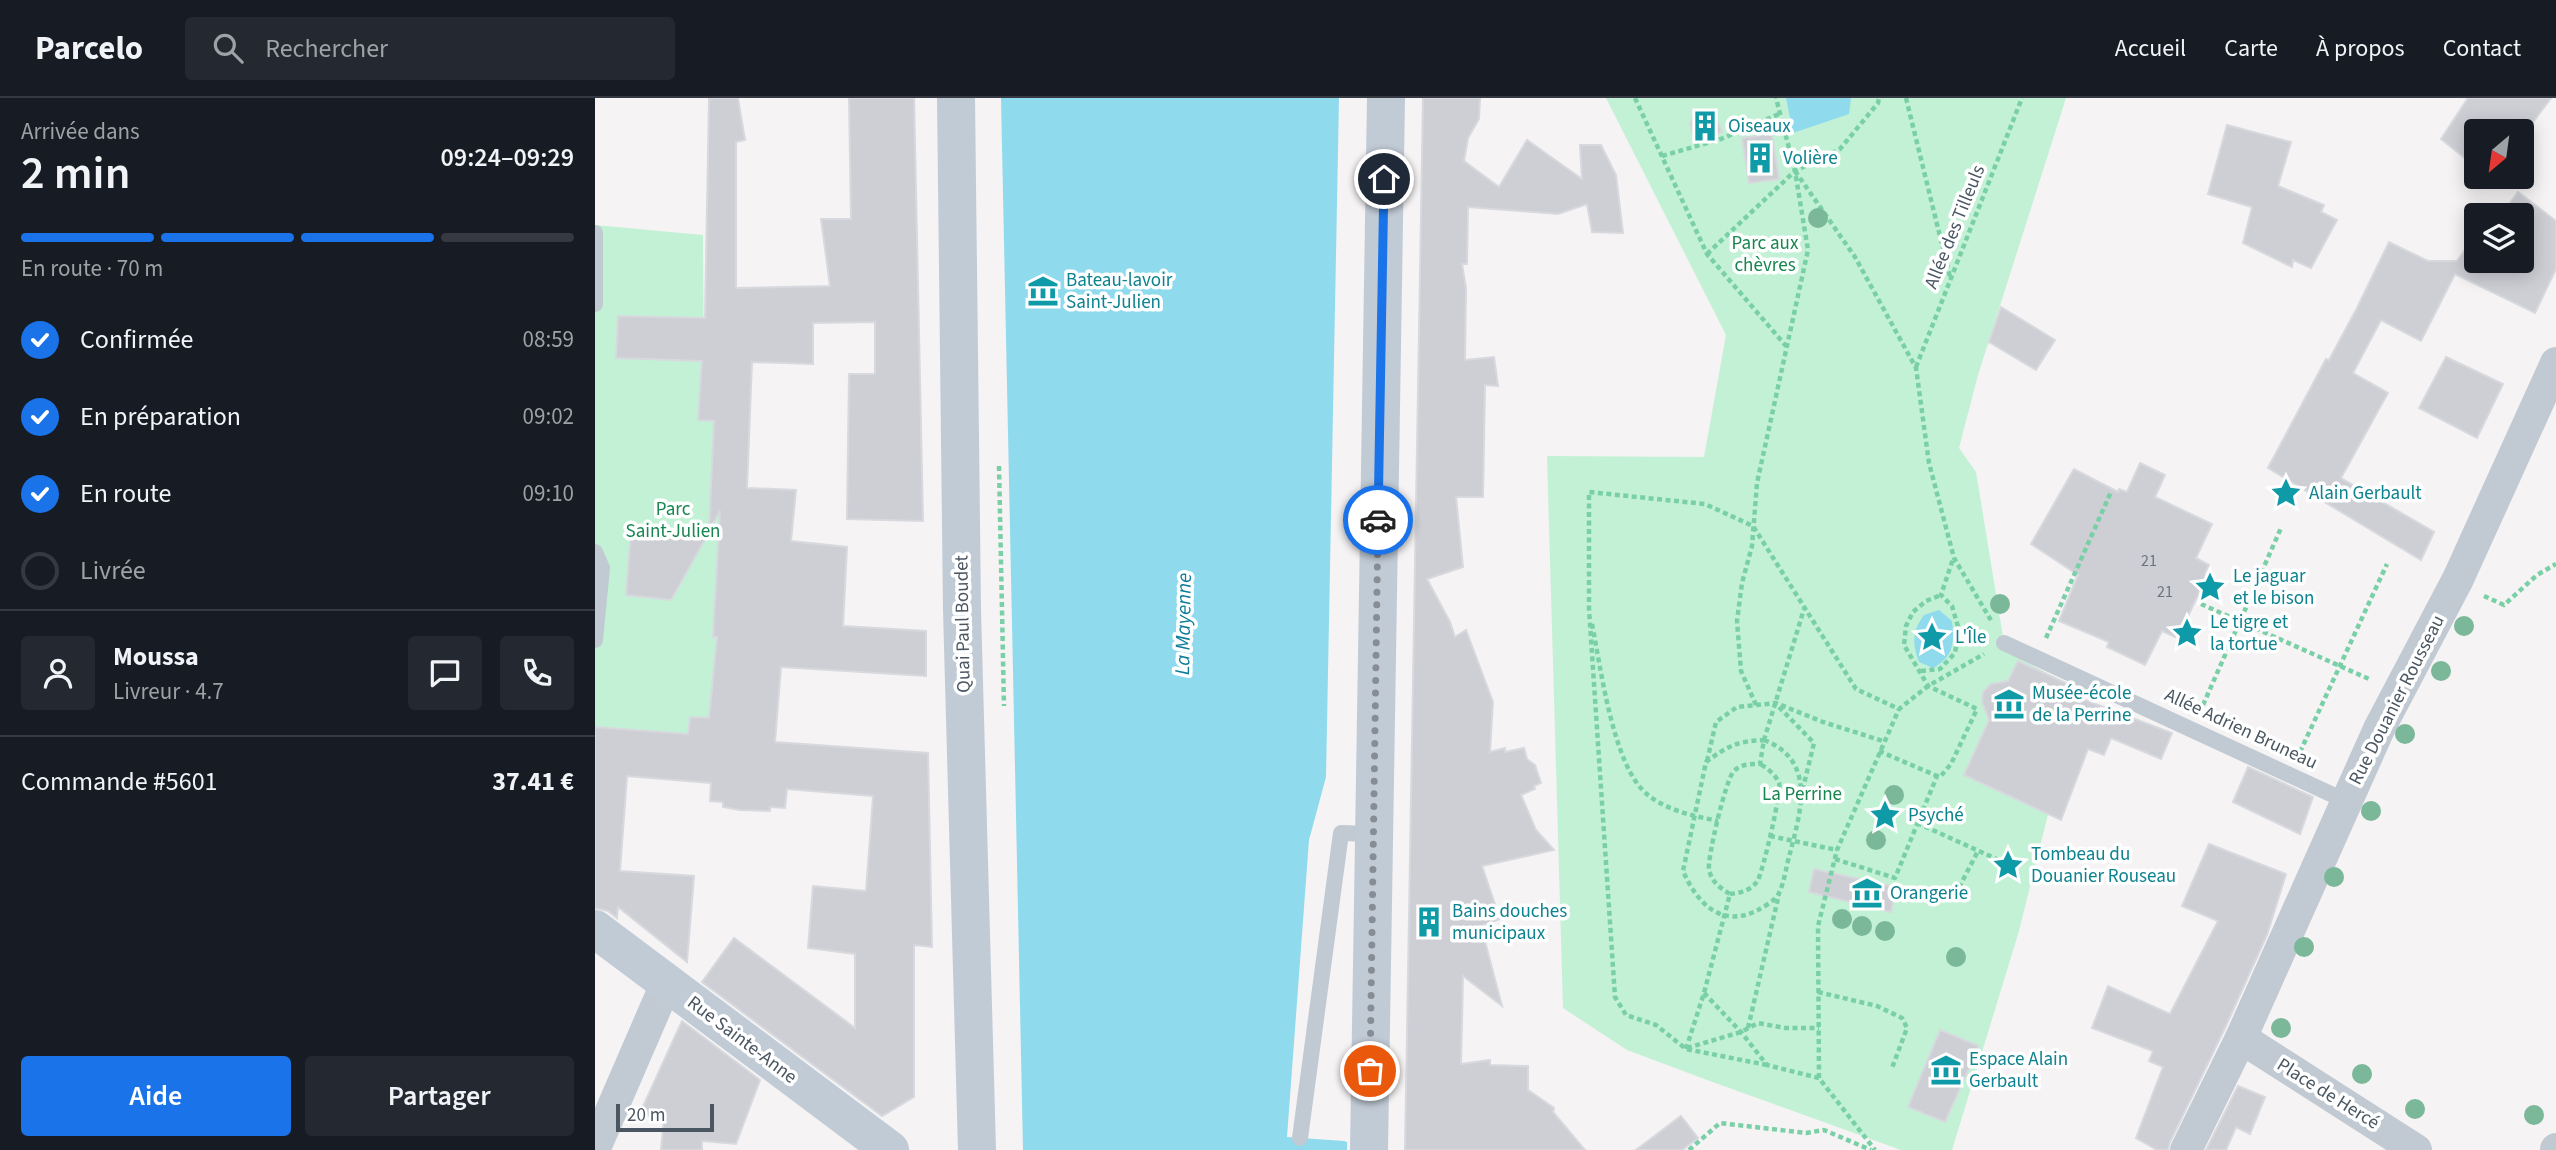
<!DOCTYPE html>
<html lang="fr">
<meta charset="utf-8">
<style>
:root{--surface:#171b24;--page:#242831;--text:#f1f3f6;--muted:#9ea1a6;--line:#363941;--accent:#1a73e8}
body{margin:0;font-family:"Source Sans 3",sans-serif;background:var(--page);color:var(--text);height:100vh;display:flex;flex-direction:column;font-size:26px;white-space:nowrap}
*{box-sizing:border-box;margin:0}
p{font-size:23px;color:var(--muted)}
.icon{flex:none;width:38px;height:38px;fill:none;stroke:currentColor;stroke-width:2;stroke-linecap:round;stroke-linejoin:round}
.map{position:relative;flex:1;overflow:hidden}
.sheet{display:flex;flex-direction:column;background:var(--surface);width:595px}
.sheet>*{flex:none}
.needle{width:46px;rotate:209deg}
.buttons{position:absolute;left:1869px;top:21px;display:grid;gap:14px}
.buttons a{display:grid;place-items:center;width:70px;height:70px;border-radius:7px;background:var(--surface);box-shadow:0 4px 18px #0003;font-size:35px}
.scale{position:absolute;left:21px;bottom:18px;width:98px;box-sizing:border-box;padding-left:7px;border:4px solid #4a5661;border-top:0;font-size:19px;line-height:24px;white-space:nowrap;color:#4a5661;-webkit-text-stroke:5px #fff;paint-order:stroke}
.pin{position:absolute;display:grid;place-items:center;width:60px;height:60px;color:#fff;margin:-30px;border:4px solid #fff;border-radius:50%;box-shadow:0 2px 7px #0007}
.courier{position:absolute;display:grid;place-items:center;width:70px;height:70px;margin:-35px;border:5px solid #1a73e8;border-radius:50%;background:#fff;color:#222;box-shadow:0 2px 9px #0007}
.summary em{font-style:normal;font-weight:600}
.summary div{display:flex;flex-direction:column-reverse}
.summary{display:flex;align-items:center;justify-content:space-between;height:119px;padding:0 21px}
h1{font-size:46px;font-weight:600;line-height:52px}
.bar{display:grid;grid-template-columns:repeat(4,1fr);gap:10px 7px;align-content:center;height:84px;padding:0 21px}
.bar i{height:9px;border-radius:5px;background:var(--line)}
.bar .on{background:var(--accent)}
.bar p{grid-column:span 4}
.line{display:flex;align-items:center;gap:18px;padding:0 21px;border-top:2px solid var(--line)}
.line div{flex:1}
.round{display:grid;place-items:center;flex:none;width:74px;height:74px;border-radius:7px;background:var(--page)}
ol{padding:0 21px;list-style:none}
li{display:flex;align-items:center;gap:21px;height:77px}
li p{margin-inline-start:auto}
li .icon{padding:7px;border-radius:50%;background:var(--accent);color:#fff;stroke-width:4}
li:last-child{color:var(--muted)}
li i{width:38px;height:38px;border:4px solid var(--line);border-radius:50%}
.primary-button{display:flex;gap:14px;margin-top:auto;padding:14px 21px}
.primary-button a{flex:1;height:80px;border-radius:7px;background:var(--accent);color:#fff;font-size:28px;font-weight:600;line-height:80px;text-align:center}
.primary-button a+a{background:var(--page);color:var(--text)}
header{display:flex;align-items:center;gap:42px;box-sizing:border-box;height:98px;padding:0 35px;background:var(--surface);border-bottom:2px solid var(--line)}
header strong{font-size:33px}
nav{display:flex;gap:38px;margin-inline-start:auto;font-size:24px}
.search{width:490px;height:63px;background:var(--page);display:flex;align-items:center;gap:18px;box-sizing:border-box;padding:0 24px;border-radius:7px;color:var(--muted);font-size:26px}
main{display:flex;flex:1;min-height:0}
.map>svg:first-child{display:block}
.green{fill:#c3f1d5}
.water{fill:#90daee}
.building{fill:#cdcfd5;stroke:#d7d9de;stroke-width:2}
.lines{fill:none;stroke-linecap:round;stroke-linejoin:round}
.path{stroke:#7ad0a6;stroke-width:4.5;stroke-dasharray:5 3.5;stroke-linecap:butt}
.lane{stroke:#c1cad2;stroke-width:16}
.street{stroke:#c1cad2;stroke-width:32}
.secondary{stroke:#c1cbd6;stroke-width:38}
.tree{fill:#7bb799}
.done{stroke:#868d94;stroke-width:7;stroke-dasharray:0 12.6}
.route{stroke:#1a73e8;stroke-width:9}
.labels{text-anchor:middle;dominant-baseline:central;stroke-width:7;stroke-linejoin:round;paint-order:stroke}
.number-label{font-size:16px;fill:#6b747e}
.culture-label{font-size:19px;fill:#0d838f;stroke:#fff;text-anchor:start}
.street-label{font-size:19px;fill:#4a5661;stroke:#fff}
.park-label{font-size:19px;fill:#17864f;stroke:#fff}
.water-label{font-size:21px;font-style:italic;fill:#0c7c9b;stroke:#fff}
</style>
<header>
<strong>Parcelo</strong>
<div class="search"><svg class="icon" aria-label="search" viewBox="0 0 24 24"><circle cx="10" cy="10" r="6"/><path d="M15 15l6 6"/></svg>Rechercher</div>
<nav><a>Accueil</a><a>Carte</a><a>À propos</a><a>Contact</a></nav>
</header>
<main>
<section class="sheet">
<div class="summary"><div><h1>2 min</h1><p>Arrivée dans</p></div><em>09:24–09:29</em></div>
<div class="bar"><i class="on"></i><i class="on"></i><i class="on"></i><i></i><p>En route · 70 m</p></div>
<ol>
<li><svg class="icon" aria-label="check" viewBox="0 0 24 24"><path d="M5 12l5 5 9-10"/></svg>Confirmée<p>08:59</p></li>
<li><svg class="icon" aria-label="check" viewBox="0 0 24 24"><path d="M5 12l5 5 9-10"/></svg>En préparation<p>09:02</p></li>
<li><svg class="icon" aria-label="check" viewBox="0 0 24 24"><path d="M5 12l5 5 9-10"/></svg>En route<p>09:10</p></li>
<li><i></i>Livrée</li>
</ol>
<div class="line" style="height:126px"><a class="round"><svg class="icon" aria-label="person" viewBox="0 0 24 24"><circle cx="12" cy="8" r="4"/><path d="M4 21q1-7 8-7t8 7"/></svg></a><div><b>Moussa</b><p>Livreur · 4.7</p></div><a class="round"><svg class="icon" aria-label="chat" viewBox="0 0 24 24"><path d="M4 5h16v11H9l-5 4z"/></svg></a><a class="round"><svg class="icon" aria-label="phone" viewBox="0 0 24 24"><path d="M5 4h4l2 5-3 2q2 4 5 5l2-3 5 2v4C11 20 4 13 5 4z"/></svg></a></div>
<div class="line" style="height:91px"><div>Commande #5601</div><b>37.41 €</b></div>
<div class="primary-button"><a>Aide</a><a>Partager</a></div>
</section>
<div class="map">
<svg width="1961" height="1052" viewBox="0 0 1961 1052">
<rect width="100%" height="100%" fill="#f5f3f3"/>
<g class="green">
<polygon points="1011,0 1471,0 1383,277 1364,350 1381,374 1409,545 1403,549 1484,592 1424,833 1357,1052 1306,1052 1112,982 1032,952 968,910 952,358 1109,359 1131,237"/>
<polygon points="0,127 108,137 109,305 119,323 144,658 17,648 0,743"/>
</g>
<g class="water">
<polygon points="406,0 744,0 731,679 714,742 692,1039 749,1043 752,1044 752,1052 428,1052"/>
<polygon points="1191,0 1256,0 1254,16 1198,35"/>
<path d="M1344,512l13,11c3,22 1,36 -19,47l-14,-6c-7,-19 -7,-31 5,-47z"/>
</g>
<g class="building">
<polygon points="114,0 143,0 150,42 141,44 141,190 235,188 226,121 256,121 254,0 319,0 328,423 252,421 254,276 280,276 280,224 218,225 218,266 157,264 152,390 201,392 196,443 252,449 248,528 331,533 331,578 186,569 180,644 333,655 337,849 319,847 319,999 287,1018 107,884 139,840 260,930 260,856 213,850 218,788 271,793 278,698 192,691 190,710 175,709 175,713 145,712 128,709 128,704 115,703 116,685 32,678 25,773 99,778 92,864 23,809 22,820 13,813 0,810 0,629 93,636 95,619 114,620 122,539 118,539 125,413 114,433 119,323 103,322 107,263 21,260 23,218 110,220"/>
<polygon points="828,0 885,0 884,21 873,40 869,63 904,89 932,42 987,81 985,47 1006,47 1021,77 1028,135 997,134 992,106 963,116 873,109 872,166 867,166 871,190 870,262 899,259 903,288 890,287 888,399 861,399 868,469 832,481 855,524 860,539 871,532 898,604 895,654 910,650 910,654 929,650 932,661 940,667 946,685 939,688 940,691 926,697 941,732 959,752 887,768 905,821 886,828 907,908 868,878 866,966 895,962 895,967 933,968 933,992 959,1010 958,1014 990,1052 810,1052"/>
<polygon points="1873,0 1956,0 1927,39 1927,33 1881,33 1881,69 1846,41"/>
<polygon points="1110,11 1120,17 1127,34 1109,41 1104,40 1097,34 1095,25 1100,16"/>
<polygon points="1632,27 1696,44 1683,88 1729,107 1726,114 1742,122 1716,170 1698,162 1697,169 1648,145 1657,109 1613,96"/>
<polygon points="1177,36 1184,81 1154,85 1147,40"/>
<polygon points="1923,94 1961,123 1961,171 1940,215 1860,176 1826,243 1786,222 1758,275 1793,295 1746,380 1839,434 1826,462 1673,370 1731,261 1734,262 1762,210 1794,144 1833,163 1862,163 1879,139 1881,163 1927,163 1927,117 1906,117"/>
<polygon points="1406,209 1460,242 1441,272 1394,244"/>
<polygon points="1851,259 1908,286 1882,340 1824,310"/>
<polygon points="1545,365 1570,377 1560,399 1617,426 1601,460 1614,467 1610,476 1612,478 1587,531 1584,530 1580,539 1567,533 1550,567 1512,549 1514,544 1464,523 1483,477 1436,446 1479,371 1523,394 1524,391 1532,394"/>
<polygon points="36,433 112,438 76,502 31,497"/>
<polygon points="1423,563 1473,586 1469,594 1577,635 1566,661 1516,640 1509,657 1493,651 1466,722 1369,677 1394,622 1387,604 1388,594 1396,586 1413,583"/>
<polygon points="1653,669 1718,699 1705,736 1638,704"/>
<polygon points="1614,746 1691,776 1672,837 1629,932 1575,1044 1573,1052 1562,1052 1541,1040 1568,969 1554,963 1558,953 1497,930 1513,888 1575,916 1623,823 1587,808"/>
<polygon points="1219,771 1301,789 1296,814 1214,794"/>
<polygon points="87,923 165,982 141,1046 107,1043 107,1052 66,1052 69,1019 44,1017"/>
<polygon points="1345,932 1384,948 1350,1024 1313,1009"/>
<polygon points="1643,988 1670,999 1655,1036 1641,1029 1631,1052 1611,1052"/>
<polygon points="1086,1018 1103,1040 1087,1052 1041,1052"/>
</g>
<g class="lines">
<g class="path">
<polyline points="1040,0 1112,156 1191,248"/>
<polyline points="1311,0 1355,179"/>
<polyline points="1067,58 1126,41 1184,16"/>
<polyline points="1200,73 1260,159 1321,270 1334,365 1359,460 1397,524"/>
<polyline points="1112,156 1200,73 1245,51 1283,5 1284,0"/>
<polyline points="1321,269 1427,0"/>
<polyline points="404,368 409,608"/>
<polyline points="1889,498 1909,507 1942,477 1961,466"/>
<polyline points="1606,506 1774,581"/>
<path d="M997,526c9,44 21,144 56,171 20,16 46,21 70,26"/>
<polyline points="1451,540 1516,394"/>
<polyline points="1326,573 1345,571 1360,555 1364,532 1357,508 1346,497 1358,461"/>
<polyline points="1161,607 1146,573 1142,523 1147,485 1157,448 1162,385 1213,152 1200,73 1181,0"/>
<polyline points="1608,607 1686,430"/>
<polyline points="1184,609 1219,645 1208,690"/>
<path d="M1169,642c54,21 36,74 25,117 -3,11 -5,26 -10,36 -4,8 -14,13 -21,17 -37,19 -61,-7 -75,-39l23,-109c22,-16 31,-21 58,-22z"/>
<polyline points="1284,653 1342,678"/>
<polyline points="1705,654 1792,466"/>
<polyline points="1112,663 1121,624 1142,609 1181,605 1228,624 1288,643"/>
<polyline points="1322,725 1406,763"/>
<polyline points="1175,738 1242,752"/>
<polyline points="1240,761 1300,780 1342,678 1345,679 1356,666 1382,611 1333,588 1309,547 1311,528 1318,514 1331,503 1346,497"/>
<path d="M1135,796c11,-1 22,-4 28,-14 5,-10 24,-89 21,-97 -3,-8 -12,-15 -19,-19"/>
<polyline points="1360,797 1383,753"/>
<polyline points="1223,894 1282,908 1307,920 1312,930 1297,970"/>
<polyline points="1109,895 1146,934 1172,967 1224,980 1280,1052"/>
<polyline points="1153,930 1184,796"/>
<polyline points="1092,950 1146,934 1163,925 1190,930 1224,930"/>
<path d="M1091,951l18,-56 26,-99c-10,-6 -18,-12 -21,-24 -2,-11 17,-92 25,-99 7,-7 16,-7 26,-7l4,-24 40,-131"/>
<polyline points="1172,967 1091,951 1061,927 1031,917 1020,899 994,511 994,394 1110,406 1158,428 1261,591 1304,611 1333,588 1389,556"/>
<polyline points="1224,980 1223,828 1242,752 1304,611"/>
<polyline points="1094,1052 1125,1025 1211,1035 1229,1032 1276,1052"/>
</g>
<g class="lane">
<polyline points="0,135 0,206"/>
<polyline points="0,454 7,470 0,542"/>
<polyline points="1409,545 1751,703"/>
<polyline points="705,1040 746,735 778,736"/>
</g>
<g class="street">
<polyline points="1646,940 1821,1052"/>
<polyline points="0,1050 71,886"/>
<polyline points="1591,1052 1646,940 1784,631 1863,481 1961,265"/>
<polyline points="1961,1052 1961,1051"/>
</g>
<g class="secondary">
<polyline points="361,0 367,512 382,1052"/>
<polyline points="0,831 295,1052"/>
<polyline points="774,1052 791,0"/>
</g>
</g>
<g class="tree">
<circle cx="1223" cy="120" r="10"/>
<circle cx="1405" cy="506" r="10"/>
<circle cx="1869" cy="528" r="10"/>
<circle cx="1846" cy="573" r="10"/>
<circle cx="1810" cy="636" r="10"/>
<circle cx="1299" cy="697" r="10"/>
<circle cx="1776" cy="713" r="10"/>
<circle cx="1281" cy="742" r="10"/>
<circle cx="1739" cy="779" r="10"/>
<circle cx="1247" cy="821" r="10"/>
<circle cx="1267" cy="828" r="10"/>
<circle cx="1290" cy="833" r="10"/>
<circle cx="1709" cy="849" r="10"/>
<circle cx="1361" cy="859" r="10"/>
<circle cx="1686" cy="930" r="10"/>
<circle cx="1767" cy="976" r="10"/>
<circle cx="1820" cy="1011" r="10"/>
<circle cx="1939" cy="1017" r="10"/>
</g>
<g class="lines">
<polyline class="done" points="775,973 783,422"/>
<polyline class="route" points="783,422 789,81"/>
</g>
<defs>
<g id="building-bare" transform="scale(2.415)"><path d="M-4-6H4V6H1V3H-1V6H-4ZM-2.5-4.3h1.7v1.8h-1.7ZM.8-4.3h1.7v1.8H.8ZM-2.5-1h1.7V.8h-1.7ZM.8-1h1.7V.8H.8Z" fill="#0f9aa8" stroke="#fff" stroke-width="2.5" paint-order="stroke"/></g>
<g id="museum-bare" transform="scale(2.415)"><path d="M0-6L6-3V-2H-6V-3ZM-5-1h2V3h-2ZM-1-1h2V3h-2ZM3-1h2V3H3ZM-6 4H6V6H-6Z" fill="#0f9aa8" stroke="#fff" stroke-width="2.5" paint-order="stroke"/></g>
<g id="sight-bare" transform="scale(2.415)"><path d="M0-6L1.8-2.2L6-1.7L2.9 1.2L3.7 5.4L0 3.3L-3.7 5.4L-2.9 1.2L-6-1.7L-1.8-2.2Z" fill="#0f9aa8" stroke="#fff" stroke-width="2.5" paint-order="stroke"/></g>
</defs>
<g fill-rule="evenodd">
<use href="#building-bare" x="1110" y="28"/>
<use href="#building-bare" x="1165" y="60"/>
<use href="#museum-bare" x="448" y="193"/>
<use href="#sight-bare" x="1691" y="395"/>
<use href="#sight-bare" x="1615" y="489"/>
<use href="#sight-bare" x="1592" y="535"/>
<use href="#sight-bare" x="1337" y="539"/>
<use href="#museum-bare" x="1414" y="606"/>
<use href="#sight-bare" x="1290" y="717"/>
<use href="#sight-bare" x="1413" y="767"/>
<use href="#museum-bare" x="1272" y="795"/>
<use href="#building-bare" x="834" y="824"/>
<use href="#museum-bare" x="1351" y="972"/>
</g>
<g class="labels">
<g class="number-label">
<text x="1554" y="463">21</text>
<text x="1570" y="494">21</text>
</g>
<g class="culture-label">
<text x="1133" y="28">Oiseaux</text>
<text x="1188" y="60">Volière</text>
<text x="471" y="182">Bateau-lavoir<tspan x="471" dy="22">Saint-Julien</tspan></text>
<text x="1714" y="395">Alain Gerbault</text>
<text x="1638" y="478">Le jaguar<tspan x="1638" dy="22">et le bison</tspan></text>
<text x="1615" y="524">Le tigre et<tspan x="1615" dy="22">la tortue</tspan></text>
<text x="1360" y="539">L'Île</text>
<text x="1437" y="595">Musée-école<tspan x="1437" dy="22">de la Perrine</tspan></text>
<text x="1313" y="717">Psyché</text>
<text x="1436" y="756">Tombeau du<tspan x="1436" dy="22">Douanier Rouseau</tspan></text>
<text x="1295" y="795">Orangerie</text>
<text x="857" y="813">Bains douches<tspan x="857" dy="22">municipaux</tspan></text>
<text x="1374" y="961">Espace Alain<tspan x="1374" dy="22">Gerbault</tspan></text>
</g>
<g class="street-label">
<text transform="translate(1360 129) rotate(-68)">Allée des Tilleuls</text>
<text transform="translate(368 526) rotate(-91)">Quai Paul Boudet</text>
<text transform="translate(1802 602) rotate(-63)">Rue Douanier Rousseau</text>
<text transform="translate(1646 631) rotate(25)">Allée Adrien Bruneau</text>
<text transform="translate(147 942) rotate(37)">Rue Sainte-Anne</text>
<text transform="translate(1733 996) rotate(32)">Place de Hercé</text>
</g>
<g class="park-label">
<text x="1170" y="145">Parc aux<tspan x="1170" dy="22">chèvres</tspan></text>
<text x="78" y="411">Parc<tspan x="78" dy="22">Saint-Julien</tspan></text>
<text x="1207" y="696">La Perrine</text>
</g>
<g class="water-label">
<text transform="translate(588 526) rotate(-89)">La Mayenne</text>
</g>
</g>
</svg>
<div class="buttons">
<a><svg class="needle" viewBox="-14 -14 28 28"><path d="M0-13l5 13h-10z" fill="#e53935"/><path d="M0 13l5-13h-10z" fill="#9ea1a6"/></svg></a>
<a><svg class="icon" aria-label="layers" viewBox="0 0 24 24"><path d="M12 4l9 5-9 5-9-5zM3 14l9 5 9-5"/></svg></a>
</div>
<div class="scale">20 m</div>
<div class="pin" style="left:775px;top:973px;background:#ea580c"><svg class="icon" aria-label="bag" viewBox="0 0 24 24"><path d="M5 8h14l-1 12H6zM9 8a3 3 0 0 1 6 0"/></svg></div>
<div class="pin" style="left:789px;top:81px;background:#1f2937"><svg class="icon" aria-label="home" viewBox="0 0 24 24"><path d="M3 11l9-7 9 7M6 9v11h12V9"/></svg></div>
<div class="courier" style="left:783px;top:422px"><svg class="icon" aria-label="car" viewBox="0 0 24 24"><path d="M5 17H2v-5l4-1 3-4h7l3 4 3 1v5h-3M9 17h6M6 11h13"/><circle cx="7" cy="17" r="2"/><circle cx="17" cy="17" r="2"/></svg></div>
</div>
</main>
